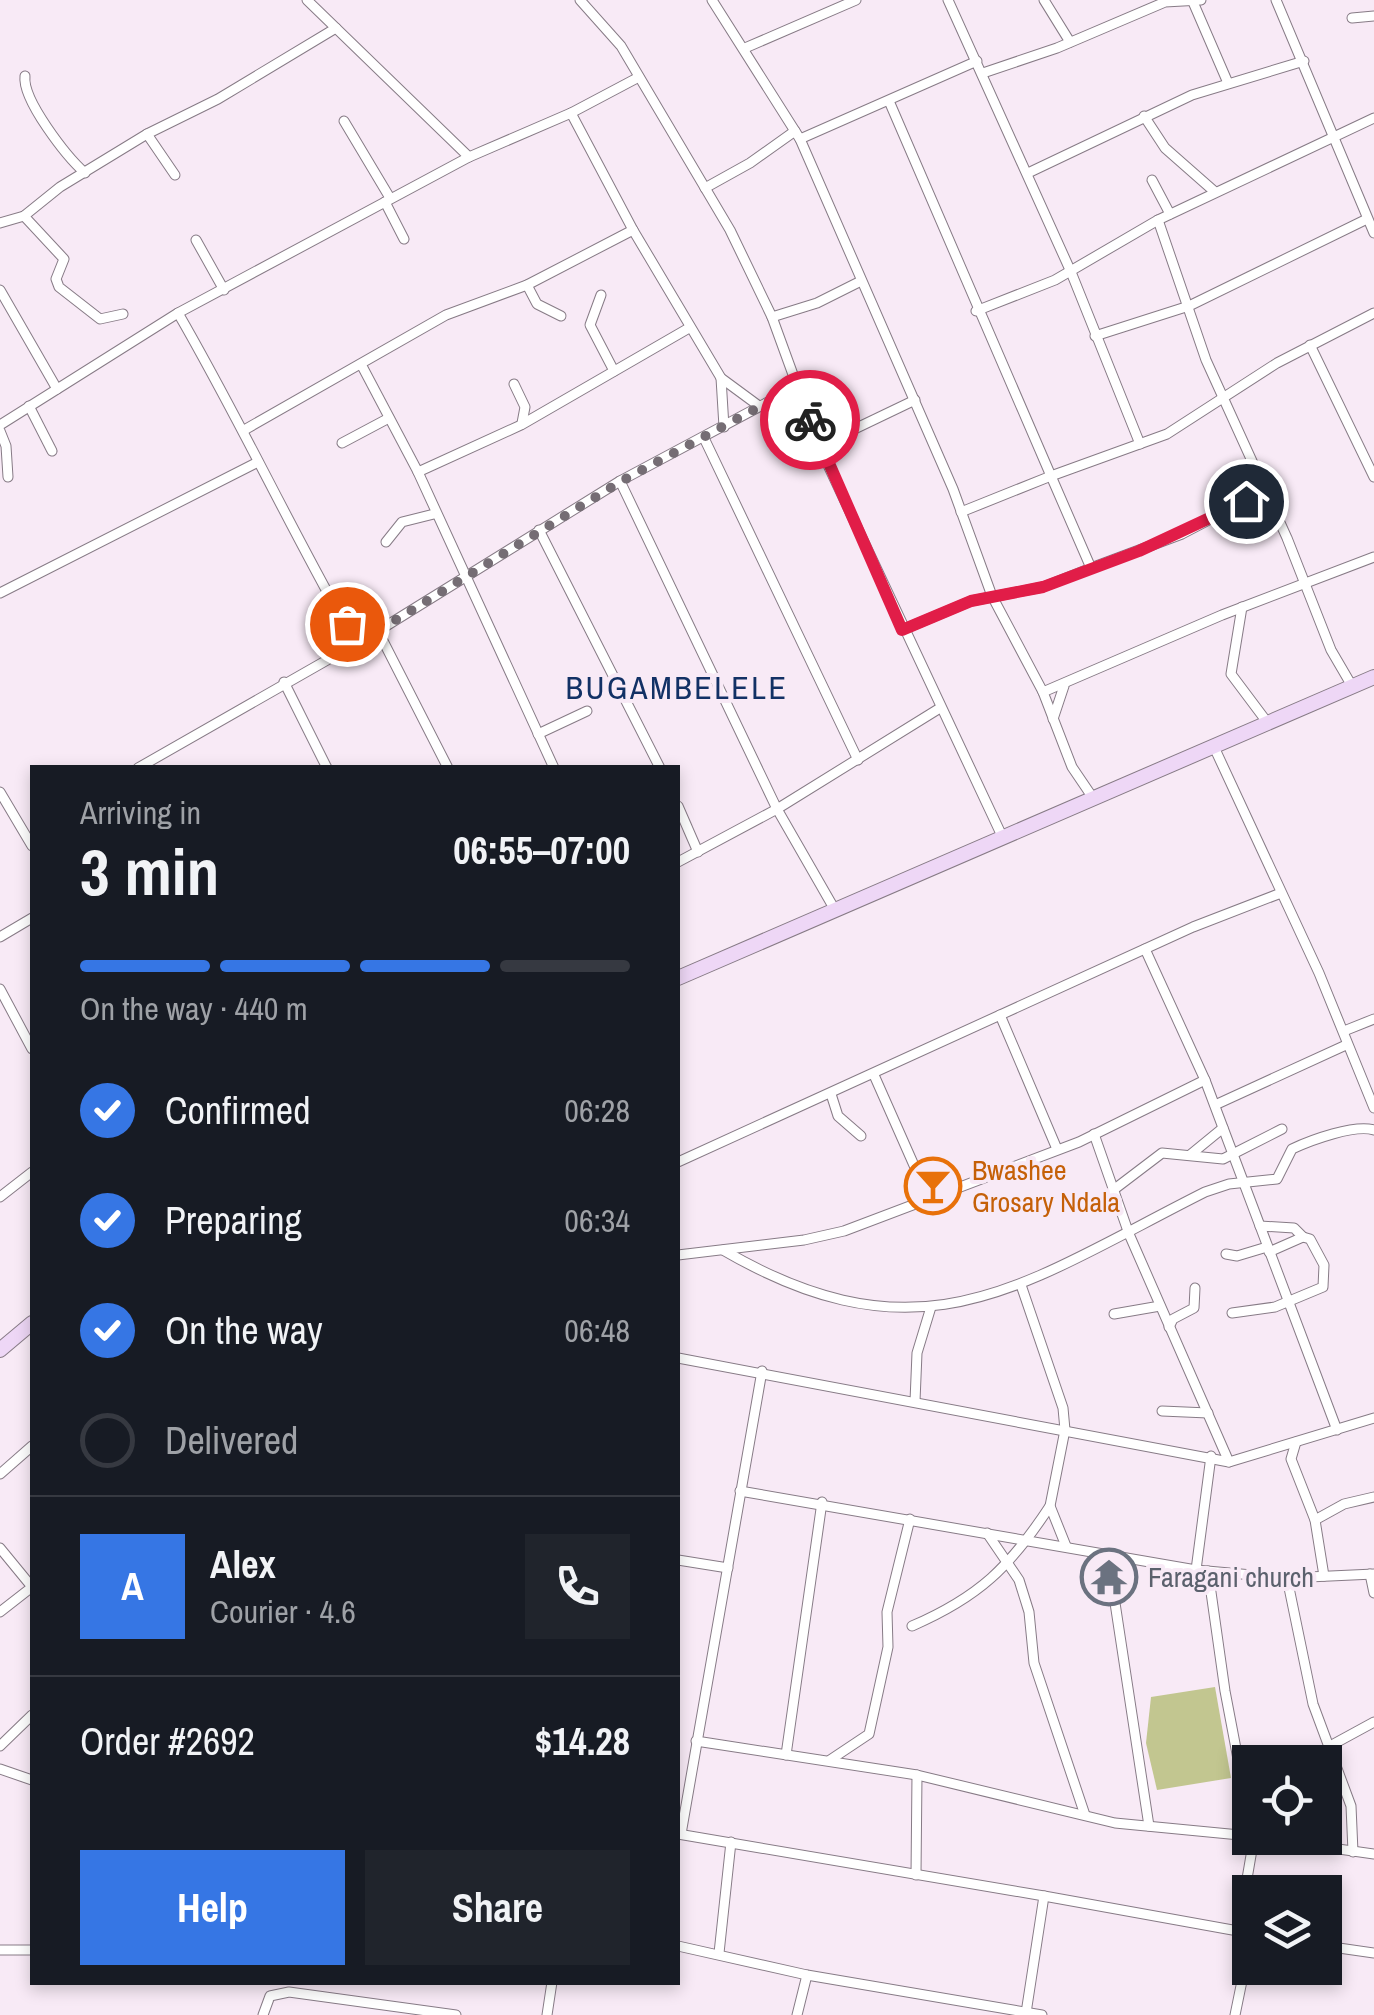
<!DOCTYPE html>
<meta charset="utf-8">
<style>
:root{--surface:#171b24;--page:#20242c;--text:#f1f3f6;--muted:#9ea1a6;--line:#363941;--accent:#3676e4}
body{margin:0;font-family:"Archivo Narrow",sans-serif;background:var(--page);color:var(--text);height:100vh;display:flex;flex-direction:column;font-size:38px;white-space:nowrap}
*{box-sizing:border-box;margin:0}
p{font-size:32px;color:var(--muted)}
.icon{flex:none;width:55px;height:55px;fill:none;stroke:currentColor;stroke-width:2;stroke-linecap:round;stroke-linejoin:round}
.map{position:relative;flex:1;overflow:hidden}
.drawer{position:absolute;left:30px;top:765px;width:650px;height:1220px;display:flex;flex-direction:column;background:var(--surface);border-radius:0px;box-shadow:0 5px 15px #0003}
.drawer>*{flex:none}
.fabs{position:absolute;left:1232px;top:1745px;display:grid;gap:20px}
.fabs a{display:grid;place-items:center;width:110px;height:110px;border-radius:0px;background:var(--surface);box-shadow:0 5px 15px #0003;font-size:50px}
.pin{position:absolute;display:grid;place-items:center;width:85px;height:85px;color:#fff;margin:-42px;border:5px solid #fff;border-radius:50%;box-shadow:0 2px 10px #0007}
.courier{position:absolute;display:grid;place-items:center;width:100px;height:100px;margin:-50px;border:8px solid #e11d48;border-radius:50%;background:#fff;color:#222;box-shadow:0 2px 12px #0007}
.headline em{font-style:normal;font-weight:700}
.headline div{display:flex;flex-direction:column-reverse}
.headline{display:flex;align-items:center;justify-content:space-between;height:170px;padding:0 50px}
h1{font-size:65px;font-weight:700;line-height:75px}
.bar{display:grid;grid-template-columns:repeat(4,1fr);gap:15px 10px;align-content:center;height:120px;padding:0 50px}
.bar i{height:12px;border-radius:8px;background:var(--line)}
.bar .active{background:var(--accent)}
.bar p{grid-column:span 4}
.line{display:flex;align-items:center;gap:25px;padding:0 50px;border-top:2px solid var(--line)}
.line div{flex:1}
.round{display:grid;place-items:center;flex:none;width:105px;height:105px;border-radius:0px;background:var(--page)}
ol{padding:0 50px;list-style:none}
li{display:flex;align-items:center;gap:30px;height:110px}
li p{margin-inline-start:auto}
li .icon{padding:10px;border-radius:50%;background:var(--accent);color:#fff;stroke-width:4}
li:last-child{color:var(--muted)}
li i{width:55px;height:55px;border:5px solid var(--line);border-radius:50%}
.cta{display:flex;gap:20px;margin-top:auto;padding:20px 50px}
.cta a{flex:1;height:115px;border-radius:0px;background:var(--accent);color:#fff;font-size:40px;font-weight:700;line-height:115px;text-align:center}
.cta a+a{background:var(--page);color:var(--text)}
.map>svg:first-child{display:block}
.green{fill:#c2c690}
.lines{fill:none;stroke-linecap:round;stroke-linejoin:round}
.street-casing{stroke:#877b86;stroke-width:11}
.secondary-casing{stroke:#877b86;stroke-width:16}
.street{stroke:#fff;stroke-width:9}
.secondary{stroke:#eed7f6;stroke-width:14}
.done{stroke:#756d74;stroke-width:10;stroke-dasharray:0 18}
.route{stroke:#e11d48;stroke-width:12}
.labels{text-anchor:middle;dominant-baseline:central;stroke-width:8;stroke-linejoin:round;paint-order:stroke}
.food-label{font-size:28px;fill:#c56008;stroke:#f8eaf6;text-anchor:start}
.worship-label{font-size:28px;fill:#5b616d;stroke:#f8eaf6;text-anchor:start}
.quarter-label{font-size:32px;letter-spacing:2.5px;fill:#123165;stroke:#f8eaf6}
</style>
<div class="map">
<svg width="1374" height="2015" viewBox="0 0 1374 2015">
<rect width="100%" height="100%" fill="#f8eaf6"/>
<polygon class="green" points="1215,1687 1231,1778 1157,1790 1146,1743 1151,1697"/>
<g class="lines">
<g class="street-casing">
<g id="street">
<polyline points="307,0 469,157"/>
<polyline points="580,0 621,46 730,230 772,317 819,446 1002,836"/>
<polyline points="712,0 800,139 953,489 992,596 1043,692 1072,767 1091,795"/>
<polyline points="948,0 1071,272 1140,444"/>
<polyline points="1044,0 1070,42"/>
<polyline points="1276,0 1374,233"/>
<polyline points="1193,2 1228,83"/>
<polyline points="1352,18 1374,16"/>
<polyline points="745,48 856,0"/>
<polyline points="983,73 1057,48 1165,2 1201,0"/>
<path d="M25,76c-3,24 42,81 60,97"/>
<polyline points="889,101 1051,476 961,512"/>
<polyline points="571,113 633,230 721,378 759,406"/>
<polyline points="1144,116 1165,148 1215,192"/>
<polyline points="344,121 390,198"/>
<polyline points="147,134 175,175"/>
<polyline points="800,139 977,61"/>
<polyline points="1028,173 1192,95 1304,61"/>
<polyline points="1152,180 1170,214"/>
<polyline points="705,188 750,163 795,131"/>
<polyline points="385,202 404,239"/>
<polyline points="24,216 64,259 56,279 59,287 100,319 123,314"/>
<polyline points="1158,220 1206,360 1287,538 1331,650 1352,686"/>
<polyline points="0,223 24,216 60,187 147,134 218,99 336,28"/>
<polyline points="196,240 224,290"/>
<polyline points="527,285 537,304 561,316"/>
<polyline points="0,290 57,389"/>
<polyline points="601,295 590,325 614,371"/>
<polyline points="976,311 1055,280 1158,220 1374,118"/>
<path d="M178,313c58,100 107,204 163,304l16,13 21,1 70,137"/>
<polyline points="772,317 817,303 861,281"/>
<polyline points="1095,336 1189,306 1367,219"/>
<polyline points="1310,345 1374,477"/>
<polyline points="362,366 418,472"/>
<polyline points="721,378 724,427"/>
<polyline points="514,384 525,407 522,423"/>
<polyline points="29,406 52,451"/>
<polyline points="0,425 178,313 469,157 571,113 639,77"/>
<polyline points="246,429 446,315 527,285 633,230"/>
<polyline points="0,431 6,446 8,477"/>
<polyline points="704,438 858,760"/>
<polyline points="342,443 389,418"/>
<polyline points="819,446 915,400"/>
<polyline points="620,481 777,809 835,910"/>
<polyline points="539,530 660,768"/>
<polyline points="386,542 402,522 434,514"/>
<polyline points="1091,568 1182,534 1266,490"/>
<polyline points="0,593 258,462"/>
<polyline points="1242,607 1231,674 1267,722"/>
<polyline points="902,630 971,601 1043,587 1091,568 1051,476 1167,434 1277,363 1374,313"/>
<polyline points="284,682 327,768"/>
<polyline points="1043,692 1222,615 1374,557"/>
<polyline points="1053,719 1064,686"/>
<polyline points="538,734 587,711"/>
<polyline points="1214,747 1319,973 1374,1108"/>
<polyline points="138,768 378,631 620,481 798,386"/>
<polyline points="554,768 418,472 521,425 689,328"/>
<polyline points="0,792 32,846"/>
<polyline points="678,806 698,852"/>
<polyline points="678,862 777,809 940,708"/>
<polyline points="0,937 32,918"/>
<polyline points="1145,949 1205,1080 1337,1430"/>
<polyline points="0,989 32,1049"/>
<polyline points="1000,1015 1057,1149"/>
<polyline points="1344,1031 1374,1019"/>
<polyline points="874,1075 928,1197"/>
<polyline points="831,1094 838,1116 861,1136"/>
<polyline points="1215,1105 1346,1045"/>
<polyline points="1094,1134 1129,1234 1229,1462"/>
<polyline points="1190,1155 1223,1128"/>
<polyline points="678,1162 1193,927 1281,893"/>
<polyline points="1112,1191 1162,1153 1223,1159 1282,1129"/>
<polyline points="0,1197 32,1172"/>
<polyline points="1260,1226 1294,1228 1303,1237"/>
<path d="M723,1250c201,117 301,33 482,-58l24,-8 48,-5 15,-30c19,-9 63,-25 82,-19"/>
<polyline points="1226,1254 1237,1256 1267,1247"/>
<polyline points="678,1255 804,1240 844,1231 1079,1142 1205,1080"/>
<polyline points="1021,1285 1063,1408 1065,1430 1050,1506 1066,1546"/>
<polyline points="1232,1313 1275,1307 1323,1287 1324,1265 1310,1239 1303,1237 1269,1252"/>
<polyline points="1114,1314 1160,1306"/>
<polyline points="1169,1327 1173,1319 1194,1308 1195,1288"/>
<polyline points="678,1358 1229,1462 1374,1418"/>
<polyline points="915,1401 917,1353 931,1307"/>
<polyline points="1162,1411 1208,1413"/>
<polyline points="1296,1442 1291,1459 1315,1520 1324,1576"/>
<polyline points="0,1474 32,1446"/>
<polyline points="740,1491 1196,1570 1287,1578 1374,1574"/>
<polyline points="1315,1520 1344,1504 1374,1497"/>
<polyline points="987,1533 1019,1580 1029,1612 1034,1663 1085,1815"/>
<polyline points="0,1548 32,1587"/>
<polyline points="1108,1557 1149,1826"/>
<polyline points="678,1560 728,1568"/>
<polyline points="1196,1570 1211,1456"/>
<polyline points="1208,1571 1225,1691 1250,1822"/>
<polyline points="1370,1574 1374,1593"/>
<polyline points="1287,1578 1313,1704 1351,1806 1353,1852"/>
<polyline points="0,1612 32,1587"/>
<path d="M912,1626c67,-29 98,-59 138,-120"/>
<polyline points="696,1741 917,1775 1115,1823 1250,1836"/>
<polyline points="0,1746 32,1715"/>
<polyline points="1330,1746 1374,1722"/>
<polyline points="786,1755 822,1502"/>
<polyline points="830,1760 869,1734 888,1647 887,1612 910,1519"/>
<polyline points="0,1769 32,1780"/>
<polyline points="678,1834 1044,1896 1026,2013"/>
<polyline points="681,1834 762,1371"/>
<polyline points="1261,1838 1374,1854"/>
<polyline points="916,1875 917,1775"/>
<polyline points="1044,1896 1238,1931"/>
<polyline points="1250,1934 1238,1931 1254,1838"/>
<polyline points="678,1946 807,1975 1042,2015"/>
<polyline points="1325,1946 1374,1953"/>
<polyline points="0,1950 32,1950"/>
<polyline points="719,1953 731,1842"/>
<polyline points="263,2015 270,1996 289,1992 456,2015"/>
<polyline points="547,2015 552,1982"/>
<polyline points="797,2015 807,1975"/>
<polyline points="1235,2015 1250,1942"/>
</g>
</g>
<g class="secondary-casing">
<g id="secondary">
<polyline points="678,978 1374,677"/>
<polyline points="0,1350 32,1323"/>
</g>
</g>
<use href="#street" class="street"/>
<use href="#secondary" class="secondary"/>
</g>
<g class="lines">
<polyline class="done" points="347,624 357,630 378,631 620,482 798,386 810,420"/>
<polyline class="route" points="810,420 902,630 971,601 1043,587 1139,551 1246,501"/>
</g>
<defs>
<g id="bar-ring" transform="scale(2.875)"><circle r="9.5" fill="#f8eaf6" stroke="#e8710a" stroke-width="1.5"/><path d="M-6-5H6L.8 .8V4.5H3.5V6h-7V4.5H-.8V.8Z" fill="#e8710a"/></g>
<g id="temple-ring" transform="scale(2.875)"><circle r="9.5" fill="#f8eaf6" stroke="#6b7280" stroke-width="1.5"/><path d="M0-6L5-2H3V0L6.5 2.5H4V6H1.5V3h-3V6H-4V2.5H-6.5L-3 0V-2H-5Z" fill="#6b7280"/></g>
</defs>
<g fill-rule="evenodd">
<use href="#bar-ring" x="933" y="1186"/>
<use href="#temple-ring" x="1109" y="1577"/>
</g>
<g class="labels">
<g class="food-label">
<text x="972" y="1170">Bwashee<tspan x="972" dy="32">Grosary Ndala</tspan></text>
</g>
<g class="worship-label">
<text x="1148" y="1577">Faragani church</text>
</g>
<g class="quarter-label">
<text x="677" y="687">BUGAMBELELE</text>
</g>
</g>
</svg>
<div class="fabs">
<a><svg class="icon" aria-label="locate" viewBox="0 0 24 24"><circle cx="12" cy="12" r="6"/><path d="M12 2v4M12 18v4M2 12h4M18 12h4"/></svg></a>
<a><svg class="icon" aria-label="layers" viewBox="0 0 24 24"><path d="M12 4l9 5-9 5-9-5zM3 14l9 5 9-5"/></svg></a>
</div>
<div class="pin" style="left:347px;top:624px;background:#ea580c"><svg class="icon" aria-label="bag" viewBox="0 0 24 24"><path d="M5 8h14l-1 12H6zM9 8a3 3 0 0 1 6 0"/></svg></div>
<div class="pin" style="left:1246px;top:501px;background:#1f2937"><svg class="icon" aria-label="home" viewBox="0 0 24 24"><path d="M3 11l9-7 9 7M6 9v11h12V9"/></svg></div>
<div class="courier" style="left:810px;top:420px"><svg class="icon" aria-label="bike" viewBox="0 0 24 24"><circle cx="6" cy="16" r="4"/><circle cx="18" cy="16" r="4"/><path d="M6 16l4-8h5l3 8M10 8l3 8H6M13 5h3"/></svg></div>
<section class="drawer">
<div class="headline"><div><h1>3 min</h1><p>Arriving in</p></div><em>06:55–07:00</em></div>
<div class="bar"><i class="active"></i><i class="active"></i><i class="active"></i><i></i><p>On the way · 440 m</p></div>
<ol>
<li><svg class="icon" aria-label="check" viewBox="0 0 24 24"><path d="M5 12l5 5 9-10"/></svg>Confirmed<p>06:28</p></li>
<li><svg class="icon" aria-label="check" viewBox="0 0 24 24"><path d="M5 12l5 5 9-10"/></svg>Preparing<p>06:34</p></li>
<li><svg class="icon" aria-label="check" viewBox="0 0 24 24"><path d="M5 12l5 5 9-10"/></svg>On the way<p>06:48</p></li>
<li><i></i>Delivered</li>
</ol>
<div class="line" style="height:180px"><b class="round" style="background:var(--accent);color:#fff">A</b><div><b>Alex</b><p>Courier · 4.6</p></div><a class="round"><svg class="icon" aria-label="phone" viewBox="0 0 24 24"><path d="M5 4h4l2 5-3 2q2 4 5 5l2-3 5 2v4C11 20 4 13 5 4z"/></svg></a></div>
<div class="line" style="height:130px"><div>Order #2692</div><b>$14.28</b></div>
<div class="cta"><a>Help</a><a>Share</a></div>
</section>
</div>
